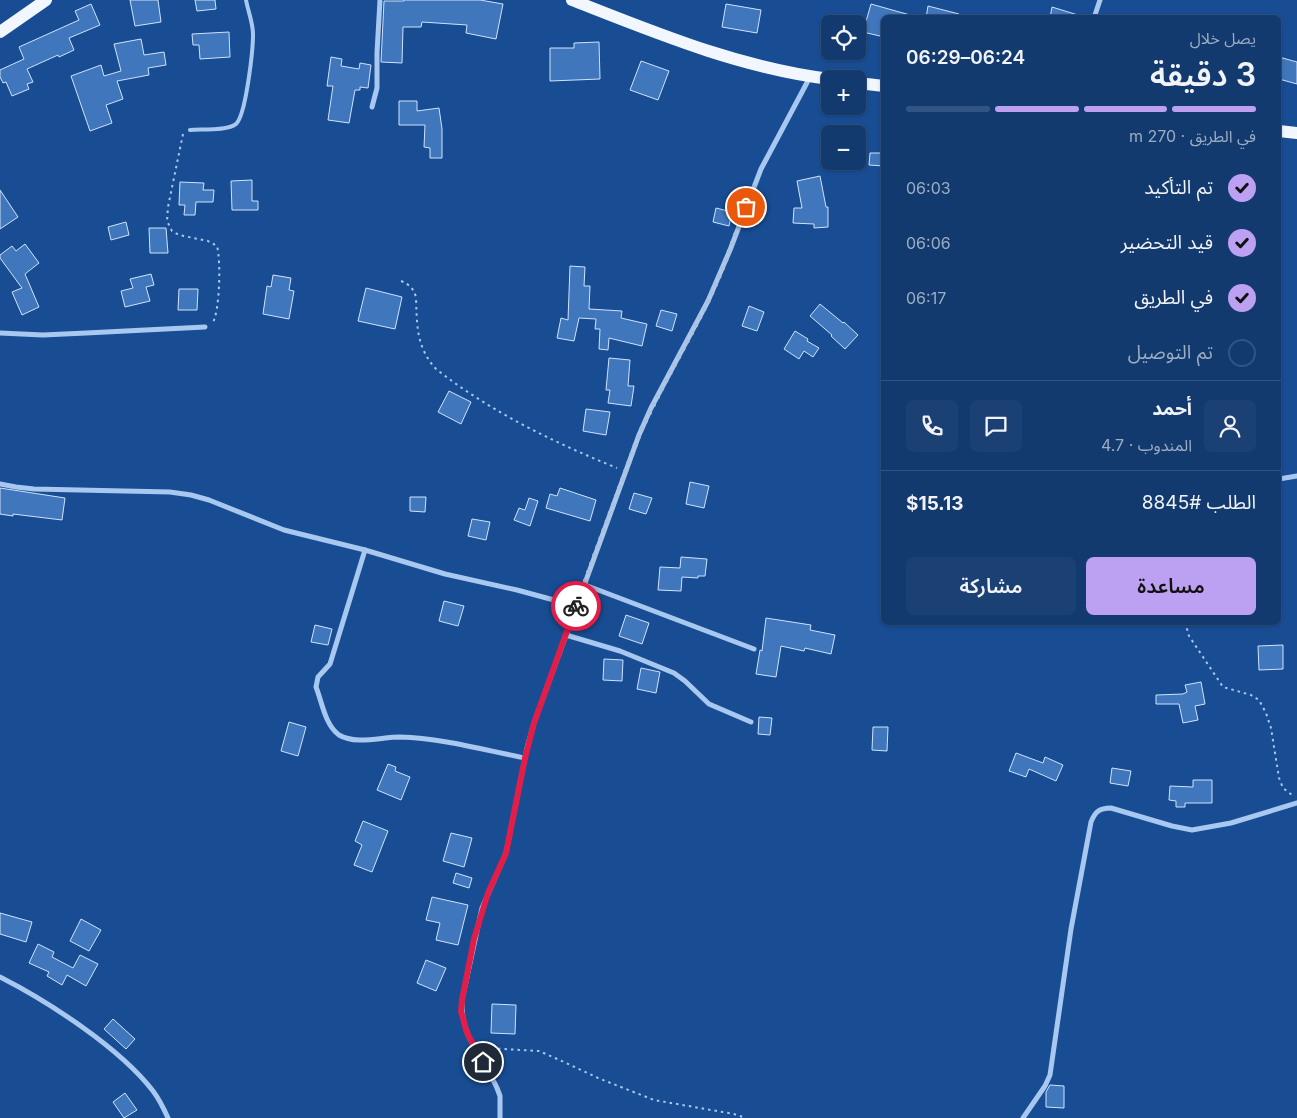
<!DOCTYPE html>
<html lang="ar">
<meta charset="utf-8">
<style>
:root{--surface:#123a6f;--page:#1b4174;--text:#f1f3f6;--muted:#9cadc3;--line:#315482;--accent:#bca0f2}
body{margin:0;font-family:Inter,"Noto Sans Arabic",sans-serif;background:var(--page);color:var(--text);direction:rtl;height:100vh;display:flex;flex-direction:column;font-size:19px;white-space:nowrap}
*{box-sizing:border-box;margin:0}
p{font-size:16px;color:var(--muted)}
.icon{flex:none;width:28px;height:28px;fill:none;stroke:currentColor;stroke-width:2;stroke-linecap:round;stroke-linejoin:round}
.map{position:relative;flex:1;overflow:hidden;direction:ltr}
.details{position:absolute;left:881px;top:15px;width:400px;height:610px;display:flex;flex-direction:column;background:var(--surface);border-radius:8px;box-shadow:0 1px 4px #0004,0 0 0 1px var(--line);direction:rtl}
.details>*{flex:none}
.fabs{position:absolute;left:821px;top:15px;display:grid;gap:10px}
.fabs a{display:grid;place-items:center;width:45px;height:45px;border-radius:8px;background:var(--surface);box-shadow:0 1px 4px #0004,0 0 0 1px var(--line);font-size:25px}
.pin{position:absolute;display:grid;place-items:center;width:42px;height:42px;color:#fff;margin:-21px;border:2px solid #fff;border-radius:50%;box-shadow:0 1px 5px #0007}
.courier{position:absolute;display:grid;place-items:center;width:50px;height:50px;margin:-25px;border:4px solid #e11d48;border-radius:50%;background:#fff;color:#222;box-shadow:0 1px 6px #0007}
.headline em{font-style:normal;font-weight:600}
.headline div{display:flex;flex-direction:column-reverse}
.headline{display:flex;align-items:center;justify-content:space-between;height:85px;padding:0 25px}
h1{font-size:32px;font-weight:600;line-height:38px}
.bar{display:grid;grid-template-columns:repeat(4,1fr);gap:8px 5px;align-content:center;height:60px;padding:0 25px}
.bar i{height:6px;border-radius:4px;background:var(--line)}
.bar .on{background:var(--accent)}
.bar p{grid-column:span 4}
.line{display:flex;align-items:center;gap:12px;padding:0 25px;border-top:1px solid var(--line)}
.line div{flex:1}
.round{display:grid;place-items:center;flex:none;width:52px;height:52px;border-radius:8px;background:var(--page)}
ol{padding:0 25px;list-style:none}
li{display:flex;align-items:center;gap:15px;height:55px}
li p{margin-inline-start:auto}
li .icon{padding:5px;border-radius:50%;background:var(--accent);color:#111;stroke-width:4}
li:last-child{color:var(--muted)}
li i{width:28px;height:28px;border:2px solid var(--line);border-radius:50%}
.button{display:flex;gap:10px;margin-top:auto;padding:10px 25px}
.button a{flex:1;height:58px;border-radius:8px;background:var(--accent);color:#111;font-size:20px;font-weight:600;line-height:58px;text-align:center}
.button a+a{background:var(--page);color:var(--text)}
.map>svg:first-child{display:block}
.building{fill:#4076bb;stroke:#cfe3fb}
.lines{fill:none;stroke-linecap:round;stroke-linejoin:round}
.path{stroke:#a8c8f0;stroke-width:2;stroke-dasharray:2.5 4;stroke-linecap:butt}
.lane{stroke:#a8c8f0;stroke-width:4}
.street{stroke:#a8c8f0;stroke-width:5}
.primary{stroke:#f2f7ff;stroke-width:12}
.done{stroke:#aec1da;stroke-width:5;stroke-dasharray:0 9}
.route{stroke:#e11d48;stroke-width:6}
</style>
<div class="map">
<svg width="1297" height="1118" viewBox="0 0 1297 1118">
<rect width="100%" height="100%" fill="#184d94"/>
<g class="building">
<polygon points="130,0 158,0 161,22 135,26"/>
<polygon points="195,0 215,0 216,9 197,11"/>
<polygon points="404,0 480,0 503,4 496,39 466,33 467,25 422,22 421,27 403,27 402,63 381,62 384,1 404,1"/>
<polygon points="91,4 100,25 69,38 74,50 59,57 58,55 27,69 33,82 27,84 29,89 12,96 6,82 3,83 0,77 0,70 24,59 19,47 79,20 75,11"/>
<polygon points="726,4 761,10 757,33 722,27"/>
<polygon points="871,4 910,15 910,18 884,18 884,37 863,32"/>
<polygon points="928,6 959,14 959,18 926,18"/>
<polygon points="1052,7 1078,15 1078,18 1050,18"/>
<polygon points="229,32 230,57 200,59 199,45 193,45 192,34"/>
<polygon points="141,39 144,55 164,52 166,65 148,68 149,75 117,81 123,99 106,105 112,123 90,131 71,76 101,65 104,76 121,71 114,44"/>
<polygon points="599,42 600,79 550,81 550,48 574,48 574,43"/>
<polygon points="331,57 342,59 341,66 359,69 360,63 371,65 368,88 360,87 360,90 355,90 349,123 328,120 333,86 327,86"/>
<polygon points="1279,57 1297,62 1297,84 1279,79"/>
<polygon points="641,61 669,71 658,100 630,90"/>
<polygon points="399,101 417,101 417,111 439,108 442,129 442,158 430,158 430,148 424,147 425,125 399,125"/>
<polygon points="870,153 884,153 884,166 869,165"/>
<polygon points="820,176 826,207 828,207 828,227 814,228 814,224 793,223 794,208 802,208 797,181"/>
<polygon points="252,180 252,201 258,201 258,210 232,210 231,181"/>
<polygon points="180,182 204,183 203,190 214,190 213,202 196,202 195,215 184,215 185,205 179,205"/>
<polygon points="0,190 18,217 0,229"/>
<polygon points="716,208 732,212 729,226 713,222"/>
<polygon points="126,222 129,235 111,240 108,227"/>
<polygon points="149,228 166,228 168,253 150,253"/>
<polygon points="25,244 39,263 25,274 39,307 22,315 12,292 22,288 0,258 0,255 12,246 16,251"/>
<polygon points="570,266 585,267 584,286 590,286 589,309 622,311 621,318 647,324 642,346 609,338 608,350 599,349 600,329 595,329 596,319 579,318 574,341 557,338 561,318 568,320"/>
<polygon points="151,274 154,285 146,287 150,301 125,307 121,291 133,288 130,279"/>
<polygon points="273,275 291,278 289,290 294,291 289,319 263,314 267,286 271,287"/>
<polygon points="366,288 402,297 395,329 358,321"/>
<polygon points="179,289 198,289 197,310 178,310"/>
<polygon points="820,304 843,323 844,322 858,335 845,349 831,336 832,335 810,316"/>
<polygon points="749,306 764,312 757,331 742,326"/>
<polygon points="661,310 677,314 672,331 656,326"/>
<polygon points="795,331 808,339 807,341 819,348 813,357 804,351 799,359 784,349"/>
<polygon points="609,358 630,360 628,386 634,386 631,406 608,403 610,390 606,390"/>
<polygon points="449,391 471,402 461,424 438,412"/>
<polygon points="586,409 610,412 606,435 583,431"/>
<polygon points="690,482 709,486 704,508 686,504"/>
<polygon points="0,488 65,498 62,520 13,514 13,516 0,514"/>
<polygon points="560,488 596,500 590,521 546,508 550,494 557,496"/>
<polygon points="634,493 652,498 646,514 629,509"/>
<polygon points="410,497 426,497 425,512 410,511"/>
<polygon points="529,498 538,501 530,526 514,520 519,508 525,510"/>
<polygon points="472,519 490,522 486,540 468,536"/>
<polygon points="681,557 707,559 705,576 698,576 698,578 682,577 681,591 658,590 660,567 680,568"/>
<polygon points="444,601 464,606 458,626 439,621"/>
<polygon points="626,615 649,623 642,644 619,636"/>
<polygon points="766,618 811,625 810,630 835,635 831,654 805,648 804,651 781,646 776,677 756,674 760,650 762,651"/>
<polygon points="315,625 332,629 328,645 311,642"/>
<polygon points="1283,645 1283,669 1259,670 1258,646"/>
<polygon points="604,659 623,660 622,681 603,680"/>
<polygon points="641,668 660,672 656,693 637,689"/>
<polygon points="1201,682 1205,704 1195,706 1198,720 1183,723 1179,704 1156,704 1156,695 1183,694 1187,692 1185,685"/>
<polygon points="759,717 772,718 770,735 758,734"/>
<polygon points="289,722 306,727 298,756 281,751"/>
<polygon points="873,727 888,727 887,751 872,750"/>
<polygon points="1016,753 1043,763 1045,757 1063,765 1056,781 1029,769 1026,777 1009,771"/>
<polygon points="388,764 396,767 395,771 410,777 401,800 377,790"/>
<polygon points="1112,768 1131,771 1128,786 1110,783"/>
<polygon points="1193,780 1212,780 1212,803 1185,803 1185,807 1176,807 1176,801 1169,800 1170,786 1193,787"/>
<polygon points="363,821 388,831 372,872 354,865 362,845 355,841"/>
<polygon points="451,833 472,838 464,867 443,861"/>
<polygon points="456,873 472,878 469,888 453,883"/>
<polygon points="432,897 468,905 458,945 436,940 440,923 426,920"/>
<polygon points="0,913 32,922 26,942 0,934"/>
<polygon points="81,919 101,930 89,951 70,941"/>
<polygon points="38,944 54,952 52,957 73,968 80,955 98,964 86,986 67,975 62,985 47,976 49,972 29,963"/>
<polygon points="426,960 446,968 436,991 417,983"/>
<polygon points="492,1004 516,1005 515,1034 491,1033"/>
<polygon points="113,1019 135,1039 126,1049 104,1029"/>
<polygon points="1050,1085 1064,1086 1064,1108 1046,1107 1046,1092"/>
<polygon points="125,1093 137,1110 124,1118 113,1102"/>
</g>
<g class="lines">
<g class="path">
<path d="M183,134l-15,73 -1,14 5,10 7,4 29,6 9,5c4,14 3,67 -5,78"/>
<path d="M401,281c9,4 12,7 15,16 1,28 0,50 20,72 55,43 117,73 181,99"/>
<polyline points="1185,622 1189,636 1223,687 1251,695 1259,700 1266,713 1271,728 1279,778 1283,788 1292,795"/>
<polyline points="485,1048 539,1051 564,1062 598,1078 654,1100 734,1114 746,1118"/>
</g>
<path class="lane" d="M190,130c11,-1 38,1 46,-6 10,-9 17,-74 17,-90 0,-11 -5,-23 -7,-34"/>
<g class="street">
<polyline points="1094,18 1100,0"/>
<polyline points="372,107 377,88 377,53 380,0"/>
<polyline points="0,333 43,335 86,333 205,327"/>
<polyline points="1279,479 1297,476"/>
<polyline points="0,484 16,487 34,489 170,492 191,495 209,500 284,530 365,550 445,574 517,590 576,606"/>
<path d="M365,550l-35,114 -12,13 -2,10c6,15 9,38 23,48 17,10 42,2 61,2 42,1 84,13 125,21"/>
<polyline points="585,585 754,649"/>
<polyline points="566,635 620,651 674,673 685,681 709,704 751,722"/>
<path d="M0,977c49,25 120,71 153,114 6,8 11,18 15,27"/>
<path d="M500,1118v-22l-3,-8c-14,-31 -37,-51 -35,-88l20,-92 24,-55 21,-105 7,-25 105,-288 12,-27 57,-107 22,-51 31,-81 49,-92"/>
<path d="M1023,1118l22,-32 5,-11 21,-146 20,-107c4,-10 8,-14 20,-14l61,18 20,4 39,-7 66,-20"/>
</g>
<g class="primary">
<path d="M572,0c84,33 168,68 258,79"/>
<polyline points="0,32 46,0"/>
<polyline points="858,83 884,86"/>
<polyline points="1279,131 1297,133"/>
</g>
</g>
<g class="lines">
<path class="done" d="M576,606l63,-171c20,-45 46,-88 68,-132 15,-31 27,-64 39,-96"/>
<polyline class="route" points="483,1062 467,1033 461,1011 462,1000 474,939 488,893 506,853 525,758 534,723 576,606"/>
</g>
</svg>
<div class="fabs">
<a><svg class="icon" aria-label="locate" viewBox="0 0 24 24"><circle cx="12" cy="12" r="6"/><path d="M12 2v4M12 18v4M2 12h4M18 12h4"/></svg></a>
<a>+</a>
<a>−</a>
</div>
<div class="pin" style="left:746px;top:207px;background:#ea580c"><svg class="icon" aria-label="bag" viewBox="0 0 24 24"><path d="M5 8h14l-1 12H6zM9 8a3 3 0 0 1 6 0"/></svg></div>
<div class="pin" style="left:483px;top:1062px;background:#1f2937"><svg class="icon" aria-label="home" viewBox="0 0 24 24"><path d="M3 11l9-7 9 7M6 9v11h12V9"/></svg></div>
<div class="courier" style="left:576px;top:606px"><svg class="icon" aria-label="bike" viewBox="0 0 24 24"><circle cx="6" cy="16" r="4"/><circle cx="18" cy="16" r="4"/><path d="M6 16l4-8h5l3 8M10 8l3 8H6M13 5h3"/></svg></div>
<section class="details">
<div class="headline"><div><h1>3 دقيقة</h1><p>يصل خلال</p></div><em>06:24–06:29</em></div>
<div class="bar"><i class="on"></i><i class="on"></i><i class="on"></i><i></i><p>في الطريق · 270 m</p></div>
<ol>
<li><svg class="icon" aria-label="check" viewBox="0 0 24 24"><path d="M5 12l5 5 9-10"/></svg>تم التأكيد<p>06:03</p></li>
<li><svg class="icon" aria-label="check" viewBox="0 0 24 24"><path d="M5 12l5 5 9-10"/></svg>قيد التحضير<p>06:06</p></li>
<li><svg class="icon" aria-label="check" viewBox="0 0 24 24"><path d="M5 12l5 5 9-10"/></svg>في الطريق<p>06:17</p></li>
<li><i></i>تم التوصيل</li>
</ol>
<div class="line" style="height:90px"><a class="round"><svg class="icon" aria-label="person" viewBox="0 0 24 24"><circle cx="12" cy="8" r="4"/><path d="M4 21q1-7 8-7t8 7"/></svg></a><div><b>أحمد</b><p>المندوب · 4.7</p></div><a class="round"><svg class="icon" aria-label="chat" viewBox="0 0 24 24"><path d="M4 5h16v11H9l-5 4z"/></svg></a><a class="round"><svg class="icon" aria-label="phone" viewBox="0 0 24 24"><path d="M5 4h4l2 5-3 2q2 4 5 5l2-3 5 2v4C11 20 4 13 5 4z"/></svg></a></div>
<div class="line" style="height:65px"><div>الطلب #8845</div><b>$15.13</b></div>
<div class="button"><a>مساعدة</a><a>مشاركة</a></div>
</section>
</div>
